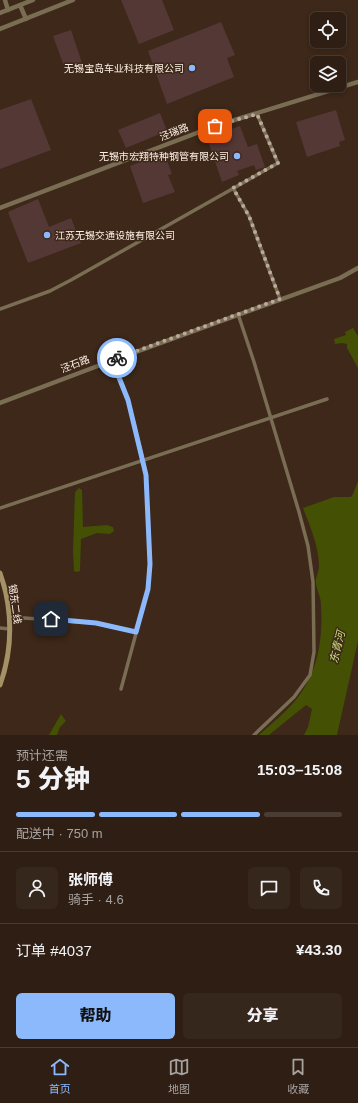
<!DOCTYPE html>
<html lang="zh">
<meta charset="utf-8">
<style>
:root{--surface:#2e1e13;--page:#36271c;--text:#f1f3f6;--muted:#a7a2a0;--line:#493c33;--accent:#8cb9fc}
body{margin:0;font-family:Helvetica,"Noto Sans SC",sans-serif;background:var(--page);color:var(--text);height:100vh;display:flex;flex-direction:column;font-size:15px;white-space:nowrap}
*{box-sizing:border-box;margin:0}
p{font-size:13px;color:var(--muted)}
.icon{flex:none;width:22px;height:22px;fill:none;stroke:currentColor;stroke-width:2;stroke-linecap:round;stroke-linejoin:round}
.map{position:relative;height:735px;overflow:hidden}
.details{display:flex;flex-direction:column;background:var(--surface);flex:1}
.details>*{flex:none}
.fabs{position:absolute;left:310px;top:12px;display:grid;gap:8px}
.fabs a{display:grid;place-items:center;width:36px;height:36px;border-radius:6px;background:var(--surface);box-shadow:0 2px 6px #0003,0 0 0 1px var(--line);font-size:20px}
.pin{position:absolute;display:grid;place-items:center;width:34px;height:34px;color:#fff;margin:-17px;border-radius:8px;box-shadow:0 2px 6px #0006}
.courier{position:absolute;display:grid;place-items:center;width:40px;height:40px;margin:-20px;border:3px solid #8cb9fc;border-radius:50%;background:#fff;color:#222;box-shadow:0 1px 5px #0007}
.headline em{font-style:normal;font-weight:800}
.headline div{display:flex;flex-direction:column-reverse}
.headline{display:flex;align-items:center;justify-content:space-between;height:68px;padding:0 16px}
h1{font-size:26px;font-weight:800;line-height:30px}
.bar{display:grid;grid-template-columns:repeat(4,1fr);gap:6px 4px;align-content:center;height:48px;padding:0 16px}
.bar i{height:5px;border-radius:3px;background:var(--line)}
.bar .current{background:var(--accent)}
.bar p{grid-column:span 4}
.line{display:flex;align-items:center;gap:10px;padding:0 16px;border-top:1px solid var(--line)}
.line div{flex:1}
.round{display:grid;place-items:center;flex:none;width:42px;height:42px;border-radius:6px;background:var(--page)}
.button{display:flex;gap:8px;margin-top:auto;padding:8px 16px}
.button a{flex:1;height:46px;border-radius:6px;background:var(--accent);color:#111;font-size:16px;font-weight:800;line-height:46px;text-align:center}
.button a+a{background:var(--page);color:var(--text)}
.tab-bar{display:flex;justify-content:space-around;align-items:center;height:56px;border-top:1px solid var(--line);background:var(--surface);font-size:11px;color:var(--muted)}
.tab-bar a{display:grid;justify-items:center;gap:2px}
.tab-bar .current{color:var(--accent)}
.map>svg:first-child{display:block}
.water{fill:#445004}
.building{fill:#543836}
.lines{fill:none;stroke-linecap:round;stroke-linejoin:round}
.minor{stroke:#796d53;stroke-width:3.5}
.tertiary{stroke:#796d53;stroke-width:4.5}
.secondary{stroke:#a49166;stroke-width:5}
.done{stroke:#baaa9e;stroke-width:4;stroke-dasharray:0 7.2}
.route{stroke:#8cb9fc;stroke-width:5}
.poi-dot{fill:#8cb9fc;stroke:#3d2819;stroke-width:1.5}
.labels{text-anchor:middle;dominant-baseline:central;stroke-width:3;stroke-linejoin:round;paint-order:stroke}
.poi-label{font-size:10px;fill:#fef0e6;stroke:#3d2819;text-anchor:end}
.street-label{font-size:10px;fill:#fef0e6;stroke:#3d2819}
.water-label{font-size:11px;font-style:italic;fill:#cbdf7f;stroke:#3d2819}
</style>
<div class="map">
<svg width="358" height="735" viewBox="0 0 358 735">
<rect width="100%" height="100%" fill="#3d2819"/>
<g class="water">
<polygon points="353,328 358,336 358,368 347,348 347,344 342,343 335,344 334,339 346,335 345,332"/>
<path d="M358,481v160l-21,94h-33l4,-8 4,-18 -6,-4 -37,30h-10c12,-11 25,-21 36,-34 23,-28 28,-61 26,-96 0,-8 -4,-14 -5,-21 -1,-7 3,-11 3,-18 0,-19 -9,-40 -16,-58l31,-11h17l2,-3z"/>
<polygon points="79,488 82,490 83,527 107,525 113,527 114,531 110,534 97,533 81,539 80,571 76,572 74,571 73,551 75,492"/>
<polygon points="61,714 66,721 60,727 57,735 49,735"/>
</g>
<g class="building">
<polygon points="121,0 162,0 174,30 139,44"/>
<polygon points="221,22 235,55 227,58 234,77 167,104 148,51"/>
<polygon points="71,30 82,63 65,69 53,36"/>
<polygon points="31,99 51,150 0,169 0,110"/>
<polygon points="336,110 345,140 339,142 340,146 307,157 296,122"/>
<polygon points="160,113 167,131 126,148 118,130"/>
<polygon points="240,126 248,147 257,144 265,167 256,170 254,165 237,171 239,175 222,182 207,138"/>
<polygon points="164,153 172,174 168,175 175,192 143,203 130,166"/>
<polygon points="38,199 49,227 71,218 81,243 28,263 8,212"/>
</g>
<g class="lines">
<g class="minor">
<polyline points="233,188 249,216 280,299"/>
<polyline points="0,309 50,291 71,280 278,163 257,114"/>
<polyline points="238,314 254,362 299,512 308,546 313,582 314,652 310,675 294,697 254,735"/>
<polyline points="112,360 128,400 143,460 146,475 150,564 148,589 121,689"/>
<polyline points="0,508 327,399"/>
<polyline points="10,617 95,623 136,632"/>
<polyline points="0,628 10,629"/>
</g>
<g class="tertiary">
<polyline points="5,0 8,10"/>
<polyline points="20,5 26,19"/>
<polyline points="0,13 33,0"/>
<polyline points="0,29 73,0"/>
<polyline points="0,208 215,126 358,82"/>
<polyline points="0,403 103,364 340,278 358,268"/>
</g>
<path class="secondary" d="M0,573c13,36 13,76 0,112"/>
</g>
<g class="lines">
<polyline class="done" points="117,358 280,299 249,216 233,188 278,163 257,114 215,126"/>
<polyline class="route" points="51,619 96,623 136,632 148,589 150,564 146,475 128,400 112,360 117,358"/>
</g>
<g class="poi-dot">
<circle cx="192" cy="68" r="4"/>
<circle cx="237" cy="156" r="4"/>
<circle cx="47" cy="235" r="4"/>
</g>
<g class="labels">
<g class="poi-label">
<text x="184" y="68">无锡宝岛车业科技有限公司</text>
<text x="229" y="156">无锡市宏翔特种钢管有限公司</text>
<text x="55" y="235" text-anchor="start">江苏无锡交通设施有限公司</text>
</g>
<g class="street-label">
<text transform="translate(174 132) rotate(-21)">泾瑞路</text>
<text transform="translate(75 364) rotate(-21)">泾石路</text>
<text transform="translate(15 604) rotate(82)">锡东二线</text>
</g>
<g class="water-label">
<text transform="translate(337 647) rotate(-76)">东青河</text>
</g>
</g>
</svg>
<div class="fabs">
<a><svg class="icon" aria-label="locate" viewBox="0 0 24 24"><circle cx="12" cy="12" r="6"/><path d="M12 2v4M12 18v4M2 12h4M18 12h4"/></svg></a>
<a><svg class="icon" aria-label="layers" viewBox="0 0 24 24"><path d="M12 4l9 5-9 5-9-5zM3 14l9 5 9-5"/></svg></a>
</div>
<div class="pin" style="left:215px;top:126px;background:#ea580c"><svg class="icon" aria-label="bag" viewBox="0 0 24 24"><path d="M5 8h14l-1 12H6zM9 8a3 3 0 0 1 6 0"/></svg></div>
<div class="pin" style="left:51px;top:619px;background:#1f2937"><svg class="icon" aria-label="home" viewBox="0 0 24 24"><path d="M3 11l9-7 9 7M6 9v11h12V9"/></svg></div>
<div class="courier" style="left:117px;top:358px"><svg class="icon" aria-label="bike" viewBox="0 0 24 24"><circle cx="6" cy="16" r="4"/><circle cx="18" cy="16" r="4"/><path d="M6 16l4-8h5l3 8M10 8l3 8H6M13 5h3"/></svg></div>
</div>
<section class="details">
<div class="headline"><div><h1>5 分钟</h1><p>预计还需</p></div><em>15:03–15:08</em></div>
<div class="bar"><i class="current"></i><i class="current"></i><i class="current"></i><i></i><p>配送中 · 750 m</p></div>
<div class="line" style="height:72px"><a class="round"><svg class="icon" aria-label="person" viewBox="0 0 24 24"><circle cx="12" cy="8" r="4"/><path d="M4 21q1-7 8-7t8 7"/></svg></a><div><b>张师傅</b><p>骑手 · 4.6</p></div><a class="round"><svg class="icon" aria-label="chat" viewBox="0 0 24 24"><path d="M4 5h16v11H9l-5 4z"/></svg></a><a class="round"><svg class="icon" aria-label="phone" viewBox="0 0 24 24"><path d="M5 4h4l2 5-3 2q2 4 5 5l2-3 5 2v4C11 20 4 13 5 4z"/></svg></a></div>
<div class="line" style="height:52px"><div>订单 #4037</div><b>¥43.30</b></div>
<div class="button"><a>帮助</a><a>分享</a></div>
</section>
<nav class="tab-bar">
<a class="current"><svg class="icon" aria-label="home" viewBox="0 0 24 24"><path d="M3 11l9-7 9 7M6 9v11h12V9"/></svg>首页</a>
<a><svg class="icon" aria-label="map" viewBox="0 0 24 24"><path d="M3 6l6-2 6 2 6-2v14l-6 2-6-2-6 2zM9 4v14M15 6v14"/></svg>地图</a>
<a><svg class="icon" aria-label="saved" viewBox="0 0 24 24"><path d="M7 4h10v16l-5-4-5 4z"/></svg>收藏</a>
</nav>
